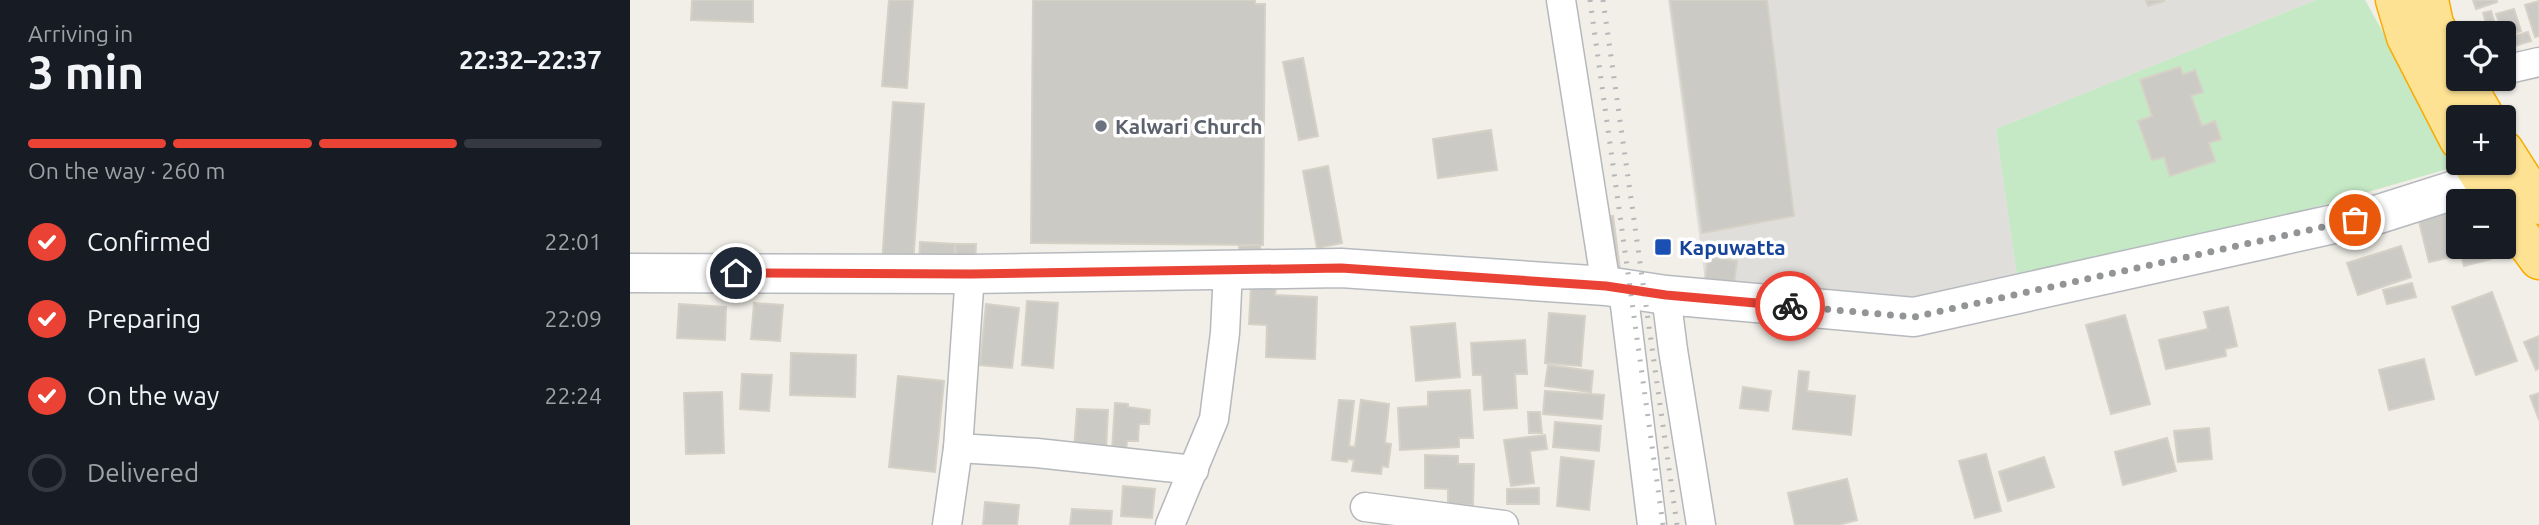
<!DOCTYPE html>
<meta charset="utf-8">
<style>
:root{--surface:#171b24;--page:#242831;--text:#f1f3f6;--muted:#9ea1a6;--line:#363941;--accent:#ea4335}
body{margin:0;font-family:Ubuntu,sans-serif;background:var(--page);color:var(--text);height:100vh;display:flex;flex-direction:column;font-size:26px;white-space:nowrap}
*{box-sizing:border-box;margin:0}
p{font-size:23px;color:var(--muted)}
.icon{flex:none;width:38px;height:38px;fill:none;stroke:currentColor;stroke-width:2;stroke-linecap:round;stroke-linejoin:round}
.map{position:relative;flex:1;overflow:hidden}
.details{display:flex;flex-direction:column;background:var(--surface);width:630px}
.details>*{flex:none}
.fabs{position:absolute;left:1816px;top:21px;display:grid;gap:14px}
.fabs a{display:grid;place-items:center;width:70px;height:70px;border-radius:7px;background:var(--surface);box-shadow:0 2px 5px #0004;font-size:35px}
.pin{position:absolute;display:grid;place-items:center;width:60px;height:60px;color:#fff;margin:-30px;border:4px solid #fff;border-radius:50%;box-shadow:0 2px 7px #0007}
.courier{position:absolute;display:grid;place-items:center;width:70px;height:70px;margin:-35px;border:5px solid #ea4335;border-radius:50%;background:#fff;color:#222;box-shadow:0 2px 9px #0007}
.headline em{font-style:normal;font-weight:700}
.headline div{display:flex;flex-direction:column-reverse}
.headline{display:flex;align-items:center;justify-content:space-between;height:119px;padding:0 28px}
h1{font-size:46px;font-weight:700;line-height:52px}
.bar{display:grid;grid-template-columns:repeat(4,1fr);gap:10px 7px;align-content:center;height:84px;padding:0 28px}
.bar i{height:9px;border-radius:5px;background:var(--line)}
.bar .current{background:var(--accent)}
.bar p{grid-column:span 4}
ol{padding:0 28px;list-style:none}
li{display:flex;align-items:center;gap:21px;height:77px}
li p{margin-inline-start:auto}
li .icon{padding:7px;border-radius:50%;background:var(--accent);color:#fff;stroke-width:4}
li:last-child{color:var(--muted)}
li i{width:38px;height:38px;border:4px solid var(--line);border-radius:50%}
main{display:flex;flex:1;min-height:0}
.map>svg:first-child{display:block}
.industrial{fill:#e0deda}
.green{fill:#c5e8c5}
.building{fill:#cccac5;stroke:#d6d1c6;stroke-width:2}
.lines{fill:none;stroke-linecap:round;stroke-linejoin:round}
.street-casing{stroke:#b5b8bc;stroke-width:31}
.secondary-casing{stroke:#b6babf;stroke-width:41}
.highway-casing{stroke:#f9ab00;stroke-width:41}
.street{stroke:#fff;stroke-width:28}
.secondary{stroke:#fff;stroke-width:38}
.highway{stroke:#fde293;stroke-width:38}
.rail{stroke:#b6b7b8;stroke-width:5;stroke-dasharray:2 9;stroke-linecap:butt}
.done{stroke:#929495;stroke-width:7;stroke-dasharray:0 12.6}
.route{stroke:#ea4335;stroke-width:9}
.worship-dot{fill:#6b7280;stroke:#fff;stroke-width:2.5}
.transit-dot{fill:#1a4fb4;stroke:#fff;stroke-width:2.5}
.labels{text-anchor:middle;dominant-baseline:central;stroke-width:7;stroke-linejoin:round;paint-order:stroke}
.worship-label{font-size:21px;font-weight:bold;fill:#5b616d;stroke:#fff;text-anchor:start}
.transit-label{font-size:21px;font-weight:bold;fill:#164399;stroke:#fff;text-anchor:start}
</style>
<main>
<section class="details">
<div class="headline"><div><h1>3 min</h1><p>Arriving in</p></div><em>22:32–22:37</em></div>
<div class="bar"><i class="current"></i><i class="current"></i><i class="current"></i><i></i><p>On the way · 260 m</p></div>
<ol>
<li><svg class="icon" aria-label="check" viewBox="0 0 24 24"><path d="M5 12l5 5 9-10"/></svg>Confirmed<p>22:01</p></li>
<li><svg class="icon" aria-label="check" viewBox="0 0 24 24"><path d="M5 12l5 5 9-10"/></svg>Preparing<p>22:09</p></li>
<li><svg class="icon" aria-label="check" viewBox="0 0 24 24"><path d="M5 12l5 5 9-10"/></svg>On the way<p>22:24</p></li>
<li><i></i>Delivered</li>
</ol>
</section>
<div class="map">
<svg width="1909" height="525" viewBox="0 0 1909 525">
<rect width="100%" height="100%" fill="#f1efe8"/>
<polygon class="industrial" points="1038,0 1686,0 1366,129 1387,276 1270,302 1076,288"/>
<polygon class="green" points="1686,0 1735,0 1828,166 1554,245 1387,276 1366,129"/>
<g class="building">
<polygon points="62,0 123,0 123,22 61,20"/>
<polygon points="259,0 283,0 277,88 252,86"/>
<polygon points="403,0 625,0 625,4 635,4 633,245 401,243"/>
<polygon points="1040,0 1137,0 1164,216 1072,233"/>
<polygon points="1516,0 1534,0 1534,1 1518,6"/>
<polygon points="1843,0 1867,0 1867,2 1846,9"/>
<polygon points="1909,1 1909,36 1905,37 1895,5"/>
<polygon points="1884,9 1891,31 1874,36 1866,14"/>
<polygon points="1861,11 1866,27 1858,30 1853,13"/>
<polygon points="1898,32 1901,41 1874,49 1874,39"/>
<polygon points="673,58 688,136 669,140 653,62"/>
<polygon points="1550,67 1553,75 1565,70 1573,92 1561,96 1572,126 1585,121 1591,139 1579,143 1585,161 1540,176 1534,157 1522,160 1508,121 1522,116 1510,80"/>
<polygon points="263,102 294,104 283,265 252,263"/>
<polygon points="861,130 867,170 808,178 803,139"/>
<polygon points="698,166 712,243 687,248 673,171"/>
<polygon points="1829,203 1829,247 1858,247 1861,259 1834,266 1831,255 1799,262 1787,213"/>
<polygon points="983,216 990,270 978,272 971,218"/>
<polygon points="290,242 325,244 324,268 289,266"/>
<polygon points="326,244 346,244 345,266 325,266"/>
<polygon points="630,245 630,260 609,260 609,246"/>
<polygon points="1771,246 1781,277 1728,295 1717,263"/>
<polygon points="1078,257 1107,261 1104,283 1075,280"/>
<polygon points="1782,283 1786,297 1757,304 1753,290"/>
<polygon points="621,286 646,287 645,295 687,297 685,359 636,357 637,325 619,324"/>
<polygon points="1862,292 1887,361 1846,375 1822,307"/>
<polygon points="397,301 428,303 423,368 392,365"/>
<polygon points="124,303 153,305 150,341 121,339"/>
<polygon points="49,304 96,307 95,340 47,338"/>
<polygon points="356,304 389,308 382,368 350,365"/>
<polygon points="1598,307 1607,346 1595,349 1596,356 1536,369 1529,340 1578,329 1574,312"/>
<polygon points="919,313 955,316 951,366 915,363"/>
<polygon points="1495,315 1520,404 1481,414 1456,325"/>
<polygon points="825,323 830,377 786,381 781,327"/>
<polygon points="1909,336 1909,368 1906,370 1894,342"/>
<polygon points="895,340 897,374 885,374 887,408 854,410 852,375 843,375 841,343"/>
<polygon points="161,353 226,355 225,397 160,395"/>
<polygon points="1794,359 1804,399 1759,410 1749,370"/>
<polygon points="918,365 963,371 961,392 915,386"/>
<polygon points="1169,371 1179,372 1177,391 1225,396 1221,435 1163,429"/>
<polygon points="112,374 142,375 139,411 110,409"/>
<polygon points="268,376 314,381 305,472 259,467"/>
<polygon points="1113,387 1141,391 1138,411 1110,408"/>
<polygon points="840,390 843,438 829,438 829,447 770,450 768,408 798,406 798,392"/>
<polygon points="915,391 974,395 972,419 913,414"/>
<polygon points="92,392 94,453 56,454 54,393"/>
<polygon points="1909,393 1909,420 1900,396"/>
<polygon points="709,400 724,401 719,446 725,447 731,400 759,404 755,443 761,444 758,467 752,466 751,474 722,471 724,460 718,459 717,462 702,460"/>
<polygon points="485,403 498,404 498,407 520,410 519,424 509,424 508,441 497,441 496,451 482,451"/>
<polygon points="447,409 478,410 476,450 444,449"/>
<polygon points="898,412 910,412 912,433 899,433"/>
<polygon points="925,422 971,426 969,451 923,447"/>
<polygon points="1579,428 1582,459 1548,462 1544,431"/>
<polygon points="915,435 917,449 900,451 904,483 881,486 874,440"/>
<polygon points="1537,438 1546,471 1493,485 1485,452"/>
<polygon points="1356,454 1371,511 1345,518 1329,461"/>
<polygon points="795,455 828,456 828,464 844,464 843,505 818,504 818,489 795,488"/>
<polygon points="931,457 964,461 959,510 927,506"/>
<polygon points="1414,457 1424,487 1378,501 1369,472"/>
<polygon points="1217,479 1227,520 1208,525 1165,525 1158,493"/>
<polygon points="493,486 525,489 522,518 491,516"/>
<polygon points="909,488 909,504 877,504 877,489"/>
<polygon points="355,502 389,505 387,525 353,525"/>
<polygon points="442,509 482,511 481,525 440,525"/>
</g>
<g class="lines">
<g class="street-casing">
<g id="street">
<polyline points="931,0 976,286"/>
<polyline points="1874,70 1909,62"/>
<polyline points="993,289 1022,525"/>
<polyline points="1036,295 1043,350 1071,525"/>
<polyline points="328,448 407,453 564,470"/>
<polyline points="735,507 874,525"/>
<polyline points="317,525 328,448 340,274"/>
<polyline points="540,525 584,419 595,333 598,270"/>
</g>
</g>
<g class="secondary-casing">
<polyline id="secondary" points="0,273 340,274 711,268 976,286 1036,295 1284,317 1749,214 1884,171"/>
</g>
<g class="highway-casing">
<g id="highway">
<polyline points="1765,0 1776,37 1829,140"/>
<polyline points="1799,0 1804,24 1829,70"/>
<polyline points="1833,79 1855,117"/>
<polyline points="1874,150 1909,205"/>
<polyline points="1842,163 1866,201"/>
<polyline points="1874,213 1909,260"/>
</g>
</g>
<use href="#street" class="street"/>
<use href="#secondary" class="secondary"/>
<use href="#highway" class="highway"/>
<g class="rail">
<polyline points="960,0 1033,525"/>
<polyline points="973,0 1047,525"/>
</g>
</g>
<g class="lines">
<polyline class="done" points="1160,306 1284,317 1725,220"/>
<polyline class="route" points="106,273 341,274 711,268 976,286 1036,295 1160,306"/>
</g>
<circle class="worship-dot" cx="471" cy="126" r="7"/>
<rect class="transit-dot" x="1024" y="238" width="18" height="18" rx="3.5"/>
<g class="labels">
<g class="worship-label">
<text x="485" y="126">Kalwari Church</text>
</g>
<g class="transit-label">
<text x="1049" y="247">Kapuwatta</text>
</g>
</g>
</svg>
<div class="fabs">
<a><svg class="icon" aria-label="locate" viewBox="0 0 24 24"><circle cx="12" cy="12" r="6"/><path d="M12 2v4M12 18v4M2 12h4M18 12h4"/></svg></a>
<a>+</a>
<a>−</a>
</div>
<div class="pin" style="left:1725px;top:220px;background:#ea580c"><svg class="icon" aria-label="bag" viewBox="0 0 24 24"><path d="M5 8h14l-1 12H6zM9 8a3 3 0 0 1 6 0"/></svg></div>
<div class="pin" style="left:106px;top:273px;background:#1f2937"><svg class="icon" aria-label="home" viewBox="0 0 24 24"><path d="M3 11l9-7 9 7M6 9v11h12V9"/></svg></div>
<div class="courier" style="left:1160px;top:306px"><svg class="icon" aria-label="bike" viewBox="0 0 24 24"><circle cx="6" cy="16" r="4"/><circle cx="18" cy="16" r="4"/><path d="M6 16l4-8h5l3 8M10 8l3 8H6M13 5h3"/></svg></div>
</div>
</main>
